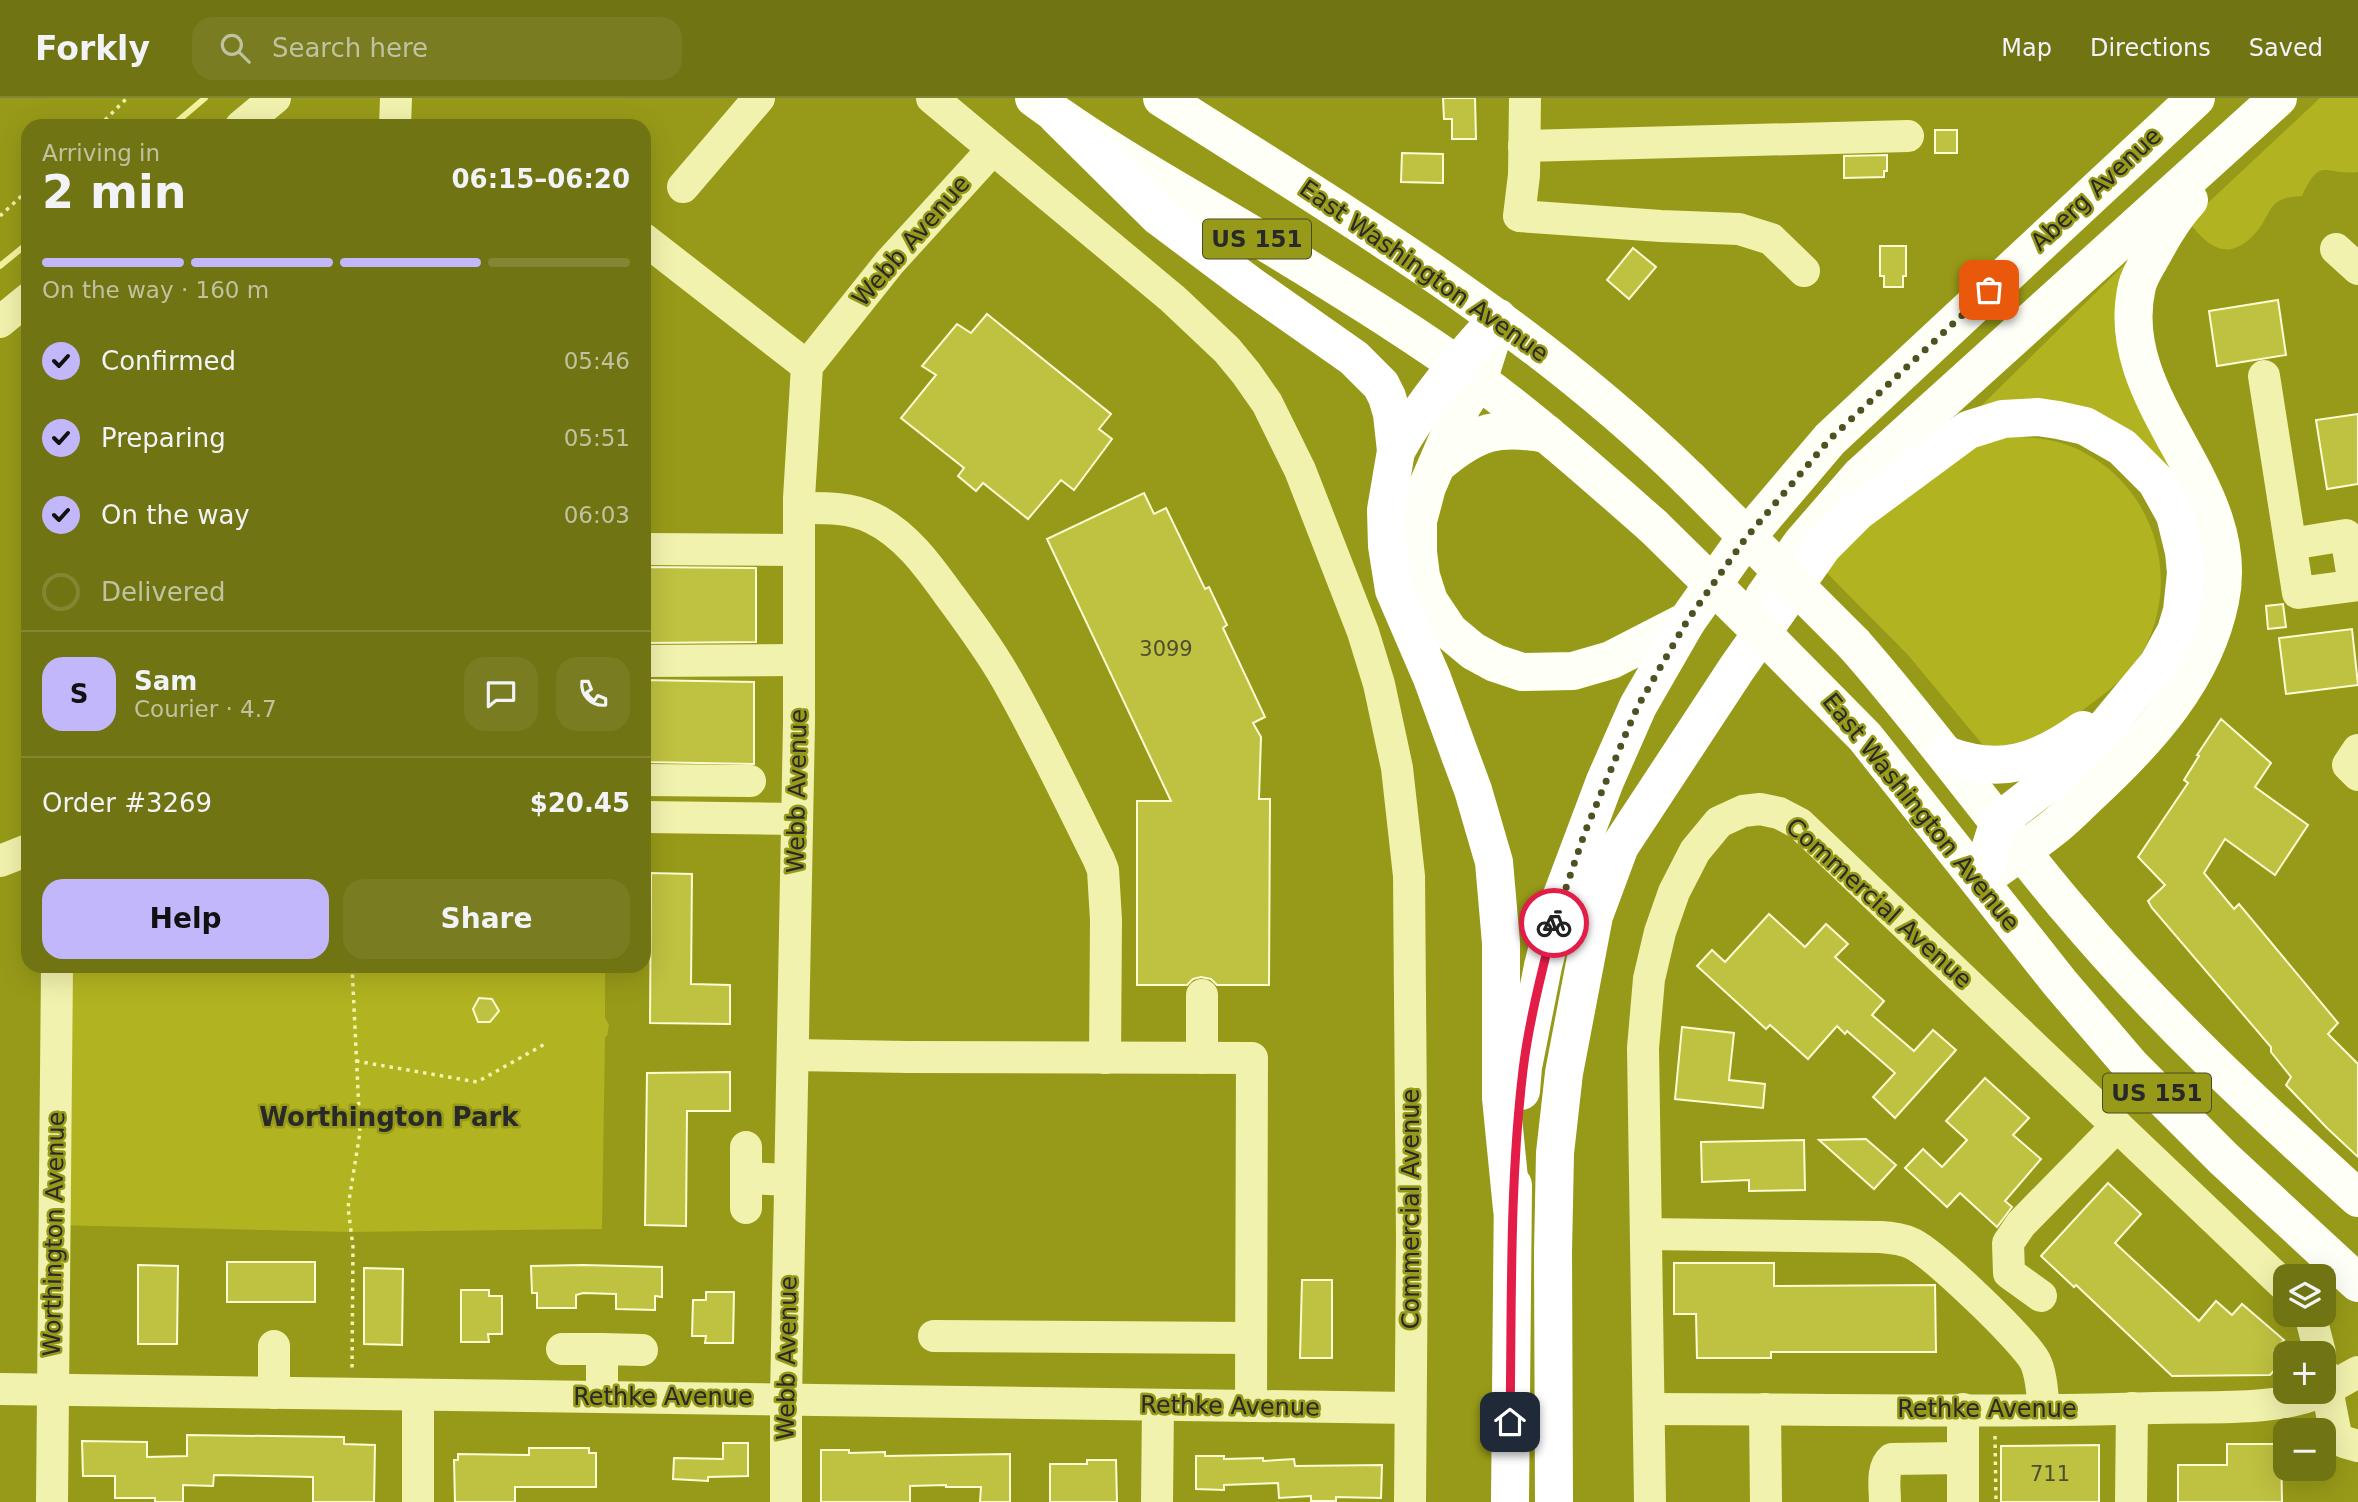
<!DOCTYPE html>
<meta charset="utf-8">
<style>
:root{--surface:#717412;--page:#797c20;--text:#f1f3f6;--muted:#c0c39f;--line:#838632;--accent:#c1b7fa}
body{margin:0;font-family:"DejaVu Sans",sans-serif;background:var(--page);color:var(--text);height:100vh;display:flex;flex-direction:column;font-size:26px;white-space:nowrap}
*{box-sizing:border-box;margin:0}
p{font-size:23px;color:var(--muted)}
.icon{flex:none;width:38px;height:38px;fill:none;stroke:currentColor;stroke-width:2;stroke-linecap:round;stroke-linejoin:round}
.map{position:relative;flex:1;overflow:hidden}
.panel{position:absolute;left:21px;top:21px;width:630px;height:854px;display:flex;flex-direction:column;background:var(--surface);border-radius:21px;box-shadow:0 7px 28px #0002}
.panel>*{flex:none}
.fabs{position:absolute;left:2273px;top:1166px;display:grid;gap:14px}
.fabs a{display:grid;place-items:center;width:63px;height:63px;border-radius:14px;background:var(--surface);box-shadow:0 7px 28px #0002;font-size:35px}
.pin{position:absolute;display:grid;place-items:center;width:60px;height:60px;color:#fff;margin:-30px;border-radius:14px;box-shadow:0 4px 10px #0006}
.courier{position:absolute;display:grid;place-items:center;width:70px;height:70px;margin:-35px;border:5px solid #e11d48;border-radius:50%;background:#fff;color:#222;box-shadow:0 2px 9px #0007}
.headline em{font-style:normal;font-weight:700}
.headline div{display:flex;flex-direction:column-reverse}
.headline{display:flex;align-items:center;justify-content:space-between;height:119px;padding:0 21px}
h1{font-size:46px;font-weight:700;line-height:52px}
.bar{display:grid;grid-template-columns:repeat(4,1fr);gap:10px 7px;align-content:center;height:84px;padding:0 21px}
.bar i{height:9px;border-radius:5px;background:var(--line)}
.bar .active{background:var(--accent)}
.bar p{grid-column:span 4}
.line{display:flex;align-items:center;gap:18px;padding:0 21px;border-top:2px solid var(--line)}
.line div{flex:1}
.round{display:grid;place-items:center;flex:none;width:74px;height:74px;border-radius:21px;background:var(--page)}
ol{padding:0 21px;list-style:none}
li{display:flex;align-items:center;gap:21px;height:77px}
li p{margin-inline-start:auto}
li .icon{padding:7px;border-radius:50%;background:var(--accent);color:#111;stroke-width:4}
li:last-child{color:var(--muted)}
li i{width:38px;height:38px;border:4px solid var(--line);border-radius:50%}
.cta{display:flex;gap:14px;margin-top:auto;padding:14px 21px}
.cta a{flex:1;height:80px;border-radius:21px;background:var(--accent);color:#111;font-size:28px;font-weight:700;line-height:80px;text-align:center}
.cta a+a{background:var(--page);color:var(--text)}
header{display:flex;align-items:center;gap:42px;box-sizing:border-box;height:98px;padding:0 35px;background:var(--surface);border-bottom:2px solid var(--line)}
header strong{font-size:33px}
nav{display:flex;gap:38px;margin-inline-start:auto;font-size:24px}
.search{width:490px;height:63px;background:var(--page);display:flex;align-items:center;gap:18px;box-sizing:border-box;padding:0 24px;border-radius:21px;color:var(--muted);font-size:26px}
.map>svg:first-child{display:block}
.green{fill:#b2b320}
.lines{fill:none;stroke-linecap:round;stroke-linejoin:round}
.stream{stroke:#f4f49f;stroke-width:6}
.building{fill:#bfc140;stroke:#fcfcd4;stroke-width:2}
.path{stroke:#f1f2ad;stroke-width:3.5;stroke-dasharray:3.5 5;stroke-linecap:butt}
.minor{stroke:#f1f2ad;stroke-width:32}
.major{stroke:#fefff7;stroke-width:38}
.highway{stroke:#fff;stroke-width:38}
.major-bridge{stroke:#fefff7;stroke-width:38}
.done{stroke:#505123;stroke-width:7;stroke-dasharray:0 12.6}
.route{stroke:#e11d48;stroke-width:9}
.labels{text-anchor:middle;dominant-baseline:central;stroke-width:5;stroke-linejoin:round;paint-order:stroke}
.number-label{font-size:21px;fill:#4e4f2f}
.shield{fill:#979a18;stroke:#4a4b24;stroke-width:2}
.shield-label{font-size:23px;font-weight:bold;fill:#292929}
.street-label{font-size:24px;fill:#292929;stroke:#979a18}
.neighbourhood-label{font-size:26px;font-weight:bold;fill:#292929;stroke:#979a18}
</style>
<header>
<strong>Forkly</strong>
<div class="search"><svg class="icon" aria-label="search" viewBox="0 0 24 24"><circle cx="10" cy="10" r="6"/><path d="M15 15l6 6"/></svg>Search here</div>
<nav><a>Map</a><a>Directions</a><a>Saved</a></nav>
</header>
<div class="map">
<svg width="2358" height="1404" viewBox="0 0 2358 1404">
<rect width="100%" height="100%" fill="#979a18"/>
<g class="green">
<path d="M2320,0h38v74c-34,4 -37,-17 -56,24 -8,1 -20,1 -26,7 -8,7 -11,19 -18,27 -24,29 -44,24 -66,-4l4,-12z"/>
<path d="M2143,148c-18,44 -25,88 -12,134 12,43 41,79 59,119 29,65 20,143 -22,201 -33,47 -85,81 -129,116l-4,-5c55,-44 122,-86 150,-154 59,-142 -54,-294 -209,-242v-4z"/>
<path d="M2019,339c22,1 43,4 62,14 79,39 104,141 54,213 -15,20 -37,34 -56,49 -8,6 -16,14 -25,19 -14,9 -49,14 -66,19l-80,-96 -85,-86 118,-109 58,-22z"/>
<polygon points="57,868 605,868 605,920 609,927 607,938 605,939 602,1131 350,1134 54,1127"/>
</g>
<g class="lines">
<g class="stream">
<polyline points="172,28 205,0"/>
<polyline points="0,168 28,145"/>
</g>
</g>
<g class="building">
<polygon points="1443,0 1475,0 1476,41 1452,41 1452,21 1444,21"/>
<rect x="1935" y="32" width="22" height="23"/>
<polygon points="1402,55 1443,56 1443,85 1401,84"/>
<polygon points="1887,57 1887,73 1884,73 1884,79 1844,80 1844,58"/>
<polygon points="1880,148 1906,148 1906,178 1903,178 1903,189 1884,189 1884,178 1880,178"/>
<polygon points="1633,150 1656,169 1629,201 1607,182"/>
<polygon points="2278,202 2286,257 2217,268 2209,213"/>
<polygon points="987,216 1111,316 1099,331 1112,341 1074,392 1061,382 1028,421 983,385 976,393 958,378 964,370 901,320 936,277 922,268 957,226 971,235"/>
<polygon points="2358,316 2358,386 2327,391 2316,322"/>
<polygon points="1144,395 1154,416 1166,410 1205,491 1209,489 1227,527 1223,530 1265,619 1253,625 1261,639 1259,701 1270,701 1269,887 1217,887 1211,881 1201,879 1193,881 1187,887 1137,887 1137,703 1171,703 1047,441"/>
<polygon points="644,469 756,470 756,544 644,545"/>
<polygon points="2283,506 2286,529 2268,531 2266,508"/>
<polygon points="2352,531 2358,587 2286,596 2279,540"/>
<polygon points="644,582 754,584 754,666 644,664"/>
<polygon points="2221,621 2271,665 2255,689 2308,727 2275,777 2225,741 2204,775 2234,811 2239,806 2338,925 2328,936 2358,966 2358,1059 2327,1030 2286,987 2291,979 2271,954 2271,949 2152,810 2148,803 2165,787 2138,759 2188,685 2184,682 2199,658 2197,657"/>
<polygon points="651,775 692,776 691,886 730,887 730,926 650,925"/>
<polygon points="1769,816 1805,849 1826,826 1848,846 1835,859 1884,903 1872,917 1914,953 1933,932 1956,952 1895,1020 1873,999 1895,975 1847,933 1845,936 1837,928 1808,961 1770,927 1766,931 1697,868 1712,852 1725,864"/>
<polygon points="479,900 492,901 499,913 490,924 478,924 473,911"/>
<polygon points="1682,929 1734,935 1729,982 1765,986 1763,1010 1675,1001"/>
<polygon points="730,974 730,1013 687,1013 686,1128 645,1127 647,975"/>
<polygon points="1985,980 2029,1020 2013,1037 2041,1061 2005,1103 2012,1109 1997,1129 1960,1095 1947,1109 1905,1070 1923,1051 1942,1069 1967,1042 1946,1023"/>
<polygon points="1866,1041 1896,1067 1874,1091 1819,1042"/>
<polygon points="1804,1042 1805,1092 1749,1093 1749,1082 1702,1084 1701,1044"/>
<polygon points="2108,1085 2141,1116 2115,1145 2199,1223 2216,1203 2232,1217 2242,1206 2284,1242 2274,1253 2284,1262 2270,1277 2172,1278 2076,1187 2074,1189 2041,1158"/>
<rect x="227" y="1164" width="88" height="40"/>
<polygon points="1674,1165 1774,1165 1774,1188 1935,1187 1936,1254 1771,1254 1771,1260 1697,1260 1696,1216 1674,1216"/>
<polygon points="138,1167 178,1168 177,1246 138,1246"/>
<polygon points="583,1167 662,1169 662,1199 655,1198 655,1212 616,1211 616,1196 583,1195 576,1197 576,1210 537,1210 537,1195 532,1195 531,1168"/>
<polygon points="364,1170 403,1171 402,1247 364,1246"/>
<polygon points="1302,1182 1332,1182 1332,1260 1300,1260"/>
<polygon points="461,1192 489,1192 489,1198 502,1198 502,1236 488,1236 489,1244 461,1244"/>
<polygon points="706,1194 734,1194 733,1245 705,1245 706,1238 692,1238 693,1202 706,1202"/>
<polygon points="187,1337 344,1339 344,1346 375,1347 374,1404 313,1404 313,1379 214,1377 213,1388 183,1387 183,1404 155,1404 155,1400 115,1400 115,1378 83,1378 82,1343 147,1344 147,1359 187,1358"/>
<polygon points="723,1345 748,1345 748,1378 708,1379 708,1383 673,1381 674,1360 723,1361"/>
<polygon points="2227,1346 2281,1346 2282,1404 2178,1404 2178,1367 2227,1367"/>
<polygon points="2099,1347 2099,1404 2001,1404 2001,1348"/>
<polygon points="529,1350 589,1350 589,1355 596,1355 596,1389 515,1389 515,1404 455,1404 454,1362 458,1362 458,1356 529,1357"/>
<polygon points="821,1352 849,1352 849,1355 885,1354 885,1358 1010,1356 1010,1404 980,1404 981,1389 946,1389 946,1387 910,1388 910,1404 821,1404"/>
<polygon points="1196,1358 1224,1358 1224,1361 1263,1360 1263,1363 1294,1361 1295,1368 1382,1367 1381,1400 1336,1399 1336,1403 1311,1403 1311,1398 1279,1400 1278,1385 1224,1387 1224,1392 1196,1391"/>
<polygon points="1087,1362 1116,1362 1117,1404 1050,1404 1050,1366 1087,1366"/>
</g>
<g class="lines">
<g class="path">
<polyline points="99,28 127,0"/>
<polyline points="0,118 28,92"/>
<polyline points="352,868 360,1034 348,1109 353,1149 352,1271"/>
<polyline points="356,963 477,984 545,946"/>
<polyline points="1995,1338 1996,1404"/>
</g>
<g class="minor">
<polyline points="932,0 1173,201 1227,252 1246,275 1267,305 1300,372 1363,534 1379,586 1397,670 1409,778 1412,1141 1410,1404"/>
<polyline points="1525,0 1524,77 1519,118 1661,128 1739,131 1771,141 1804,173"/>
<polyline points="241,28 275,0"/>
<polyline points="395,28 396,0"/>
<polyline points="1524,48 1908,38"/>
<polyline points="683,89 759,0"/>
<polyline points="644,141 807,268"/>
<polyline points="2336,151 2358,171"/>
<polyline points="0,224 28,201"/>
<polyline points="2264,278 2298,495 2358,487"/>
<path d="M799,410c25,0 50,-1 73,10 34,16 57,49 78,78 20,27 40,54 57,84 33,58 62,120 92,180l4,10 3,50 -1,138"/>
<polyline points="2291,446 2346,437 2354,487"/>
<polyline points="644,451 799,452"/>
<polyline points="644,563 799,562"/>
<polyline points="2358,652 2348,667 2358,677"/>
<polyline points="644,682 750,683"/>
<polyline points="644,719 797,721"/>
<polyline points="0,763 28,752"/>
<polyline points="1202,897 1202,960"/>
<polyline points="793,957 908,959 1252,960 1251,1308"/>
<polyline points="746,1049 746,1080"/>
<polyline points="746,1110 746,1080 790,1082"/>
<path d="M1646,1136l235,3c12,1 22,2 32,7 23,12 110,95 122,117 7,14 7,33 9,48"/>
<polyline points="2041,1198 2009,1175 2008,1145 2021,1126 2117,1028"/>
<polyline points="2310,1216 2320,1255"/>
<polyline points="934,1238 1251,1240"/>
<polyline points="274,1248 274,1295"/>
<polyline points="562,1251 602,1251"/>
<polyline points="2324,1276 2336,1337 2344,1344 2358,1348"/>
<polyline points="0,1291 1410,1310"/>
<polyline points="2324,1293 2358,1274"/>
<polyline points="602,1299 602,1251 642,1252"/>
<path d="M1650,1311c168,0 337,4 505,-1 52,-2 121,4 168,-17"/>
<polyline points="1765,1311 1766,1404"/>
<polyline points="1963,1311 1963,1404"/>
<polyline points="52,1404 57,868"/>
<polyline points="418,1404 418,1297"/>
<polyline points="786,1404 786,1300 799,625 799,400 807,268 890,164 993,51"/>
<polyline points="1157,1404 1158,1308"/>
<polyline points="1650,1404 1643,950 1649,881 1660,834 1674,794 1695,753 1719,724 1743,713 1760,711 1779,715 1800,726 2286,1189"/>
<path d="M1885,1404c0,-14 -4,-34 7,-43l71,-1"/>
<polyline points="2131,1404 2132,1310"/>
</g>
<g class="major">
<path d="M1034,0c81,60 171,107 257,160 63,39 127,78 187,122 61,45 118,96 175,146"/>
<path d="M1162,0c184,117 370,227 527,381"/>
<polyline points="1498,220 1478,283 1462,308 1427,389 1418,423 1418,454 1421,478 1429,503 1449,533 1473,553 1495,565 1522,574 1573,573 1611,562 1687,523 1745,441 1830,341 2196,0"/>
<path d="M1439,365c38,-32 59,-38 108,-29"/>
<polyline points="1764,499 1802,445 1861,377 2278,0"/>
<polyline points="1773,546 1865,639 2060,885 2132,969 2224,1061 2358,1185"/>
<path d="M1854,546c75,85 141,178 214,264 90,107 187,197 290,290"/>
<path d="M1980,783c23,-17 46,-32 69,-50 15,-11 29,-26 43,-39 57,-53 112,-113 128,-191 25,-117 -110,-199 -83,-315 3,-12 11,-23 17,-34 10,-19 20,-36 35,-52"/>
</g>
<g class="highway">
<polyline points="1057,18 1158,118 1250,187 1354,260 1381,287 1387,299 1392,316 1396,353 1386,412 1387,448 1394,492 1432,580 1460,657 1473,692 1494,764 1501,845 1501,1000 1512,1111"/>
<path d="M1396,353c28,-50 64,-91 102,-133"/>
<path d="M1946,657c54,20 91,8 137,-25"/>
<polyline points="1521,993 1523,969 1543,868 1558,808 1605,683 1638,608 1687,523"/>
<polyline points="1510,1404 1513,1087"/>
<polyline points="1554,1404 1553,1154 1555,1055 1564,975 1594,818 1620,748 1737,570 1823,448 1857,414 1968,332 2003,321 2038,319 2058,322 2085,328 2122,349 2156,383 2175,417 2184,454 2186,475 2182,513 2176,533 2158,566 2105,630 2048,685 1999,723 1980,783"/>
</g>
<g class="major-bridge">
<polyline points="1689,381 1854,546"/>
<polyline points="1653,428 1773,546"/>
</g>
</g>
<g class="lines">
<polyline class="done" points="1554,825 1585,734 1627,633 1638,608 1687,523 1745,441 1830,341 1989,192"/>
<path class="route" d="M1510,1324c2,-118 -1,-235 13,-352 6,-49 19,-99 31,-147"/>
</g>
<g class="labels">
<g class="number-label">
<text x="1166" y="551">3099</text>
<text x="2050" y="1376">711</text>
</g>
<g class="shield">
<rect x="1203" y="121.5" width="108" height="39" rx="5"/>
<rect x="2103" y="975.5" width="108" height="39" rx="5"/>
</g>
<g class="shield-label">
<text x="1257" y="141">US 151</text>
<text x="2157" y="995">US 151</text>
</g>
<g class="street-label">
<text transform="translate(2096 91) rotate(-43)">Aberg Avenue</text>
<text transform="translate(911 143) rotate(-49)">Webb Avenue</text>
<text transform="translate(1424 173) rotate(35)">East Washington Avenue</text>
<text transform="translate(797 693) rotate(-89)">Webb Avenue</text>
<text transform="translate(1921 714) rotate(51)">East Washington Avenue</text>
<text transform="translate(1879 805) rotate(42)">Commercial Avenue</text>
<text transform="translate(1411 1111) rotate(-90)">Commercial Avenue</text>
<text transform="translate(54 1136) rotate(-89)">Worthington Avenue</text>
<text transform="translate(787 1260) rotate(-89)">Webb Avenue</text>
<text x="663" y="1299">Rethke Avenue</text>
<text transform="translate(1230 1308) rotate(1)">Rethke Avenue</text>
<text x="1987" y="1311">Rethke Avenue</text>
</g>
<g class="neighbourhood-label">
<text x="389" y="1019">Worthington Park</text>
</g>
</g>
</svg>
<div class="fabs">
<a><svg class="icon" aria-label="layers" viewBox="0 0 24 24"><path d="M12 4l9 5-9 5-9-5zM3 14l9 5 9-5"/></svg></a>
<a>+</a>
<a>−</a>
</div>
<div class="pin" style="left:1989px;top:192px;background:#ea580c"><svg class="icon" aria-label="bag" viewBox="0 0 24 24"><path d="M5 8h14l-1 12H6zM9 8a3 3 0 0 1 6 0"/></svg></div>
<div class="pin" style="left:1510px;top:1324px;background:#1f2937"><svg class="icon" aria-label="home" viewBox="0 0 24 24"><path d="M3 11l9-7 9 7M6 9v11h12V9"/></svg></div>
<div class="courier" style="left:1554px;top:825px"><svg class="icon" aria-label="bike" viewBox="0 0 24 24"><circle cx="6" cy="16" r="4"/><circle cx="18" cy="16" r="4"/><path d="M6 16l4-8h5l3 8M10 8l3 8H6M13 5h3"/></svg></div>
<section class="panel">
<div class="headline"><div><h1>2 min</h1><p>Arriving in</p></div><em>06:15–06:20</em></div>
<div class="bar"><i class="active"></i><i class="active"></i><i class="active"></i><i></i><p>On the way · 160 m</p></div>
<ol>
<li><svg class="icon" aria-label="check" viewBox="0 0 24 24"><path d="M5 12l5 5 9-10"/></svg>Confirmed<p>05:46</p></li>
<li><svg class="icon" aria-label="check" viewBox="0 0 24 24"><path d="M5 12l5 5 9-10"/></svg>Preparing<p>05:51</p></li>
<li><svg class="icon" aria-label="check" viewBox="0 0 24 24"><path d="M5 12l5 5 9-10"/></svg>On the way<p>06:03</p></li>
<li><i></i>Delivered</li>
</ol>
<div class="line" style="height:126px"><b class="round" style="background:var(--accent);color:#111">S</b><div><b>Sam</b><p>Courier · 4.7</p></div><a class="round"><svg class="icon" aria-label="chat" viewBox="0 0 24 24"><path d="M4 5h16v11H9l-5 4z"/></svg></a><a class="round"><svg class="icon" aria-label="phone" viewBox="0 0 24 24"><path d="M5 4h4l2 5-3 2q2 4 5 5l2-3 5 2v4C11 20 4 13 5 4z"/></svg></a></div>
<div class="line" style="height:91px"><div>Order #3269</div><b>$20.45</b></div>
<div class="cta"><a>Help</a><a>Share</a></div>
</section>
</div>
